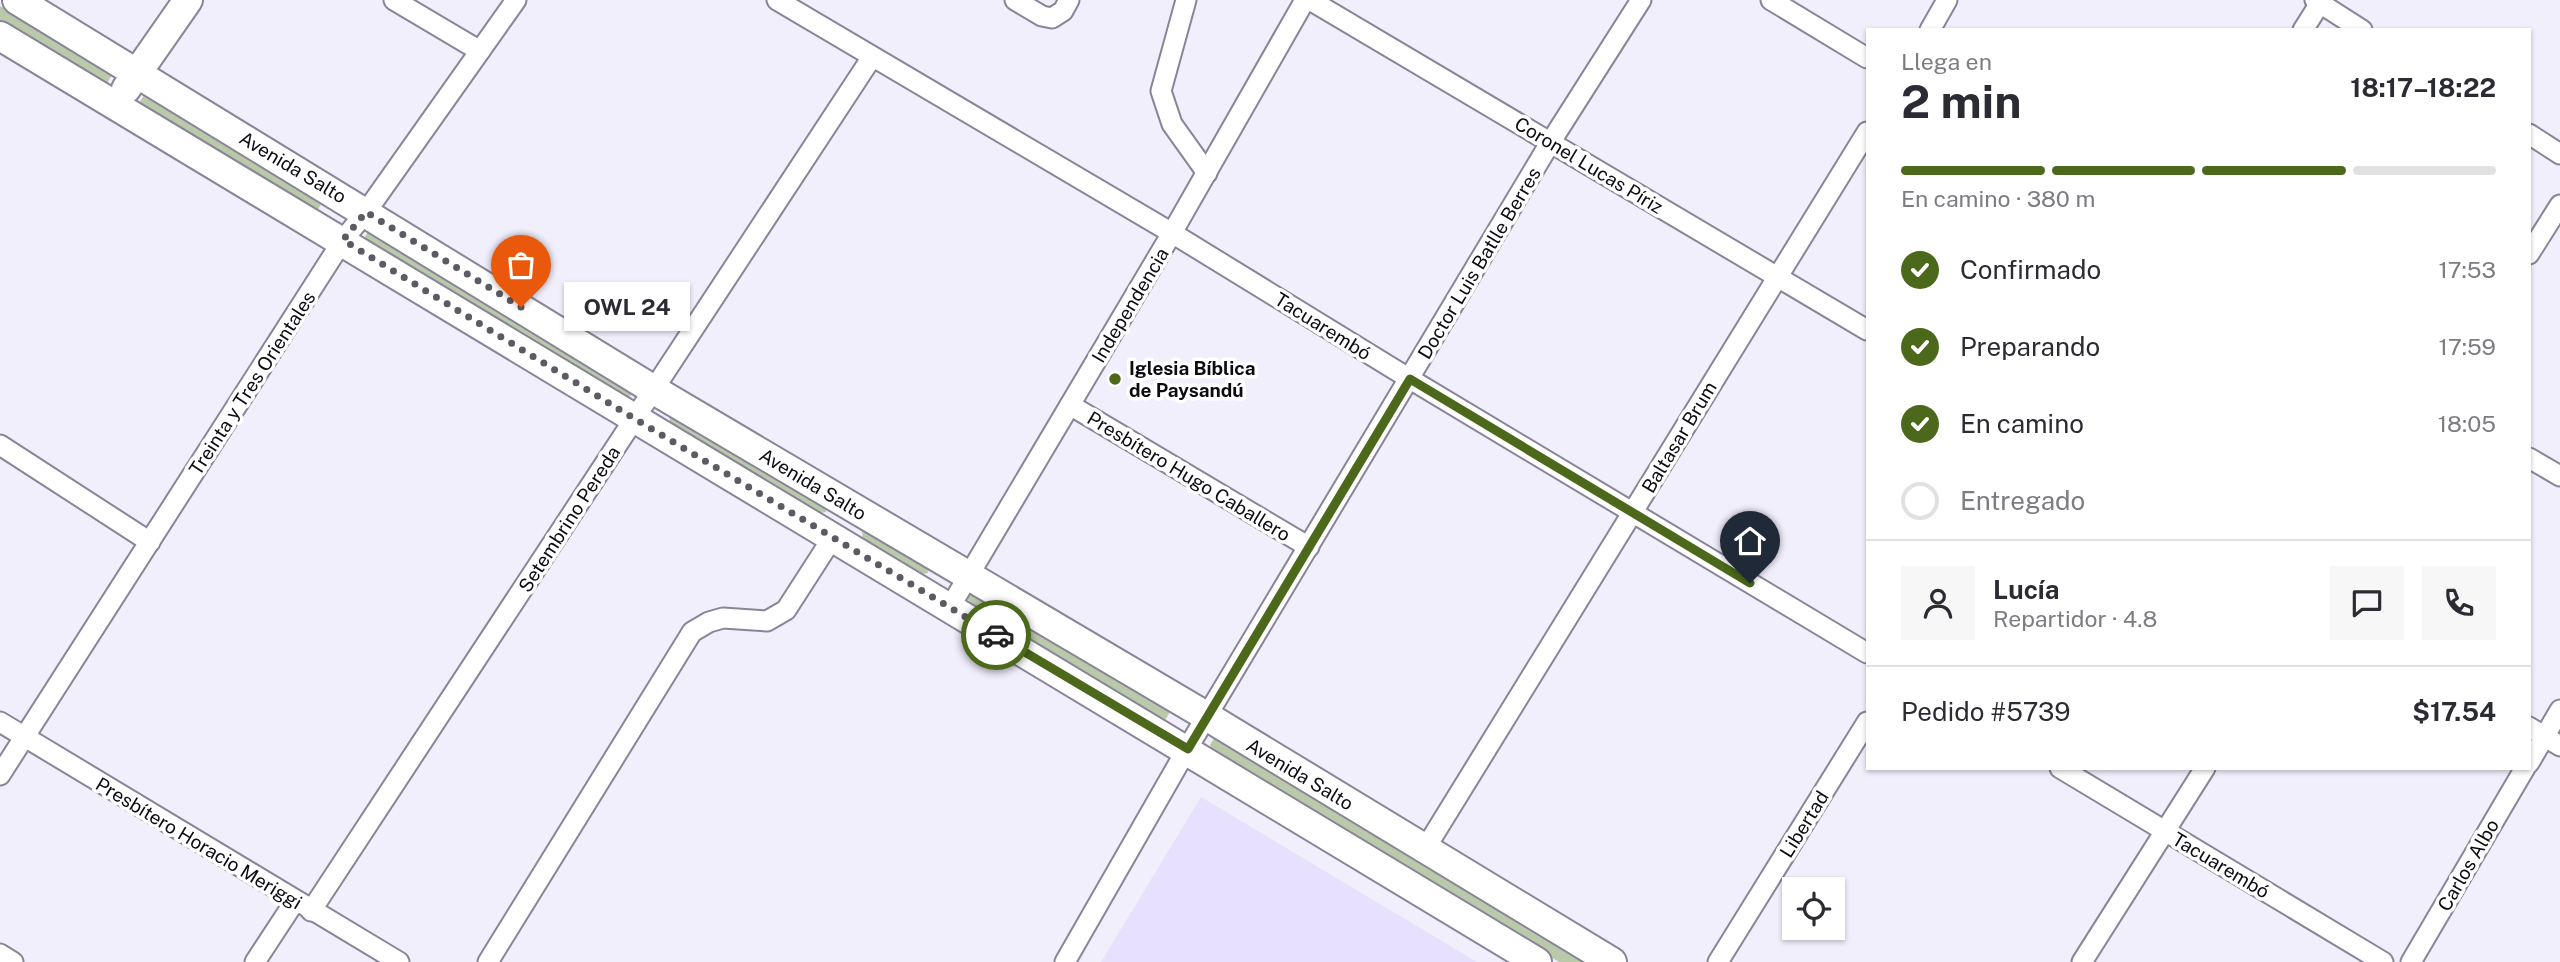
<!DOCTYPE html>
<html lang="es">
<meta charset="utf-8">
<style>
:root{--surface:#fff;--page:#f7f7f7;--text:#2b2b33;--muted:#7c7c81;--line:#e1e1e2;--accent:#4b681b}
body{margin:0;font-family:"Public Sans",sans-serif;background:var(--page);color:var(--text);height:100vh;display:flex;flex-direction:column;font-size:26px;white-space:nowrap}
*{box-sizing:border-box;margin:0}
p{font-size:23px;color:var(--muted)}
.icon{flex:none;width:38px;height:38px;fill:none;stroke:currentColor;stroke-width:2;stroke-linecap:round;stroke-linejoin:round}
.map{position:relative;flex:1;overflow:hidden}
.sheet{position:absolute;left:1866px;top:28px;width:665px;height:742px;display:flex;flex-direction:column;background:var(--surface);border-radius:0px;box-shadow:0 2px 5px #0004}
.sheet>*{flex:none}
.buttons{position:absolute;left:1782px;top:877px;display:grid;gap:14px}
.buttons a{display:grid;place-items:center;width:63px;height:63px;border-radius:0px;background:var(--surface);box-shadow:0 2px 5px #0004;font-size:35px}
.pin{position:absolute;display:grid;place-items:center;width:60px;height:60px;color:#fff;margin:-72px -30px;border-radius:50% 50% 50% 0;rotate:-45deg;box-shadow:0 0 7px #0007}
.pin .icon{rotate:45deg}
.courier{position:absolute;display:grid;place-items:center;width:70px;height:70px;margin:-35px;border:5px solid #4b681b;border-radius:50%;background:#fff;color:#222;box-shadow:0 2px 9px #0007}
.bubble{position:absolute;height:49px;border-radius:0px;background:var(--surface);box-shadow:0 2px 5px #0004;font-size:23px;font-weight:700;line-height:49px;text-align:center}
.summary em{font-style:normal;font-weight:700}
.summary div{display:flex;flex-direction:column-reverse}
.summary{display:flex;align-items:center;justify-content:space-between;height:119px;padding:0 35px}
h1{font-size:46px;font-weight:700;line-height:52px}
.bar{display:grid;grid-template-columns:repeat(4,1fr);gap:10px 7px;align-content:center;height:84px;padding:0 35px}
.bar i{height:9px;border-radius:5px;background:var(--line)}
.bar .on{background:var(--accent)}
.bar p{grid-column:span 4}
.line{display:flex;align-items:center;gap:18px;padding:0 35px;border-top:2px solid var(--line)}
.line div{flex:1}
.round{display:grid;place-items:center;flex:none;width:74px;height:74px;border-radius:0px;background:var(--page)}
ol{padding:0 35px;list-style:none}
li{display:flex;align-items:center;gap:21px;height:77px}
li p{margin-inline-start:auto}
li .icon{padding:7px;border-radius:50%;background:var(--accent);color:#fff;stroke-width:4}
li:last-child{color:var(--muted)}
li i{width:38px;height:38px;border:4px solid var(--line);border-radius:50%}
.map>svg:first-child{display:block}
.built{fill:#e7e1fd}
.green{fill:#bac9a9}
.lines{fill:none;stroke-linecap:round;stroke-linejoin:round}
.street-casing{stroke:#898598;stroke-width:23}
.secondary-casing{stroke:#898598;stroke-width:32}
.street{stroke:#fff;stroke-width:19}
.secondary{stroke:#fff;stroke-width:28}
.done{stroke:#5c5b63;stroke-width:7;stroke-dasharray:0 12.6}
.route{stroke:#4b681b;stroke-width:9}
.poi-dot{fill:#4b681b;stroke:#fff;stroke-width:2.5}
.labels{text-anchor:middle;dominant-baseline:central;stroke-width:7;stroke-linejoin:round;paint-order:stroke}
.street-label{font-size:19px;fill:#0c0b11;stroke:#fff}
.poi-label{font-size:19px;font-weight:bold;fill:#0c0b11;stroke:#fff;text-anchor:start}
</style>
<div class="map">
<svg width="2560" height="962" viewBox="0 0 2560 962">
<rect width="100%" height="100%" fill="#f2effc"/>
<polygon class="built" points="1201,797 1477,962 1101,962"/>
<g class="green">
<polygon points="0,6 113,73 105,87 0,25"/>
<polygon points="146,92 324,199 316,213 138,105"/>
<polygon points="369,230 635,388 627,402 361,244"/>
<polygon points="673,414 826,504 826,512 821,513 671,424 669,416"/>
<polygon points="865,530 927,565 928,573 922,574 920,578 861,543 863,539 862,531"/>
<polygon points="972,593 1167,704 1170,712 1165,720 1157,720 969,607 971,603 968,600 968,595"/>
<polygon points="1222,737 1597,962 1559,962 1212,753 1210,745 1214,738"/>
</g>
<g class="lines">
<g class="street-casing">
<g id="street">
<polyline points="394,0 480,51"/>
<polyline points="777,0 1172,233 1410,379 1867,653"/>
<polyline points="1015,0 1042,16 1052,18 1063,11 1069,0"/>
<polyline points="1186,0 1161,91 1172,124 1207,173"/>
<polyline points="1310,0 1867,330"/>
<polyline points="1771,0 1867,58"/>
<polyline points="2315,0 2362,30"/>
<polyline points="1930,30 1947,0"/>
<polyline points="2303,30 2322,0"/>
<polyline points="2529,134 2560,154"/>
<polyline points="2529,254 2560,205"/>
<polyline points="1070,405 1309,547"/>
<polyline points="0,445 150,542"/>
<polyline points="2529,458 2560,476"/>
<polyline points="950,607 1172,233 1305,0"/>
<polyline points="0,722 399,962"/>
<polyline points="2529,727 2560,746"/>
<polyline points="2529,763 2560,710"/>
<polyline points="2060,768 2383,962"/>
<polyline points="0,775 343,240 366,212 516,0"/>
<polyline points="1425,849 1867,132"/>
<polyline points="311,911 872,57"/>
<polyline points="0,954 13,962"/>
<polyline points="255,962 295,901"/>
<polyline points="488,962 692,632 709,622 723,618 767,621 786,610 833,537"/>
<polyline points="1065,962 1187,749 1550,143 1641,0"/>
<polyline points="1718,962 1867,722"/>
<polyline points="2082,962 2205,768"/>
<polyline points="2411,962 2525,768"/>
</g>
</g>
<g class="secondary-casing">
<g id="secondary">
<polyline points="17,0 654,390 1208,717 1612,962"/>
<path d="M0,36c512,309 1026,615 1537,926"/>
<polyline points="126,89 188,0"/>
</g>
</g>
<use href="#street" class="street"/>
<use href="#secondary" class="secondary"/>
</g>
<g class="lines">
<polyline class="done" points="521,307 366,212 343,240 635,419 996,635"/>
<polyline class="route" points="996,635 1188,749 1410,379 1750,583"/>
</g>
<circle class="poi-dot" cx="1115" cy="379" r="7"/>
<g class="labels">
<g class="street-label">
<text transform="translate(1589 165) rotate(31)">Coronel Lucas Píriz</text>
<text transform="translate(293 167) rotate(31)">Avenida Salto</text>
<text transform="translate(1479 263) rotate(-59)">Doctor Luis Batlle Berres</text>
<text transform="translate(1130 305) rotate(-59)">Independencia</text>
<text transform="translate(1323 326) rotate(32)">Tacuarembó</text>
<text transform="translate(252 383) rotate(-57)">Treinta y Tres Orientales</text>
<text transform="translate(1679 437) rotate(-59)">Baltasar Brum</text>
<text transform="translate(1189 476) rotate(31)">Presbítero Hugo Caballero</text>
<text transform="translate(813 484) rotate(31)">Avenida Salto</text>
<text transform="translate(569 519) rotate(-57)">Setembrino Pereda</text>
<text transform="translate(1300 774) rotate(31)">Avenida Salto</text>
<text transform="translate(1804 824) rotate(-58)">Libertad</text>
<text transform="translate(199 843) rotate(31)">Presbítero Horacio Meriggi</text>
<text transform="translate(2221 865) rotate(31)">Tacuarembó</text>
<text transform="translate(2468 865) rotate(-60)">Carlos Albo</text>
</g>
<g class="poi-label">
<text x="1129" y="368">Iglesia Bíblica<tspan x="1129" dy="22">de Paysandú</tspan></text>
</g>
</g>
</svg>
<div class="buttons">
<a><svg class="icon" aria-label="locate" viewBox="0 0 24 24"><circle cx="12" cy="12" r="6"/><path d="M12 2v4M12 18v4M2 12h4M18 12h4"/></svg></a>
</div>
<div class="pin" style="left:521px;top:307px;background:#ea580c"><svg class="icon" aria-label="bag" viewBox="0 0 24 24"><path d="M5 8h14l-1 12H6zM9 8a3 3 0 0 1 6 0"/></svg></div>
<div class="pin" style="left:1750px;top:583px;background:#1f2937"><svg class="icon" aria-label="home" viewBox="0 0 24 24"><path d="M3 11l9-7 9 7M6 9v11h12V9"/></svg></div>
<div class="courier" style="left:996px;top:635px"><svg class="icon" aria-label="car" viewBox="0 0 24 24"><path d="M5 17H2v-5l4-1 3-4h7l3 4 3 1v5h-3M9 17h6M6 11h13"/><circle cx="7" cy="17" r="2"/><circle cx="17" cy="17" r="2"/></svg></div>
<div class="bubble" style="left:564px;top:282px;width:126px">OWL 24</div>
<section class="sheet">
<div class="summary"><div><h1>2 min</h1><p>Llega en</p></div><em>18:17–18:22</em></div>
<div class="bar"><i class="on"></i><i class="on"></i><i class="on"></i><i></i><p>En camino · 380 m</p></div>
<ol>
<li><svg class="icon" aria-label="check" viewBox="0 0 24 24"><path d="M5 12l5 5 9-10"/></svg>Confirmado<p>17:53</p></li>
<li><svg class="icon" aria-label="check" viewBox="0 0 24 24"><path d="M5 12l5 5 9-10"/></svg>Preparando<p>17:59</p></li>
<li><svg class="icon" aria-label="check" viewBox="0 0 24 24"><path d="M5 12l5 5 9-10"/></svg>En camino<p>18:05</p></li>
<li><i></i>Entregado</li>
</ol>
<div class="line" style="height:126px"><a class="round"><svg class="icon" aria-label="person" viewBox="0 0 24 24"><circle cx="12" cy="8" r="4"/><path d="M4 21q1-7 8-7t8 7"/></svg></a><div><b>Lucía</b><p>Repartidor · 4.8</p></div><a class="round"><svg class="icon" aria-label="chat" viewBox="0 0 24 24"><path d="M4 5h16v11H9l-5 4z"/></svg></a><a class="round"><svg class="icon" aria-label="phone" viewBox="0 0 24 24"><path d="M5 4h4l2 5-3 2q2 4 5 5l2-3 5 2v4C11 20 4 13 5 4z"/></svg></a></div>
<div class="line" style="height:91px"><div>Pedido #5739</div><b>$17.54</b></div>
</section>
</div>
